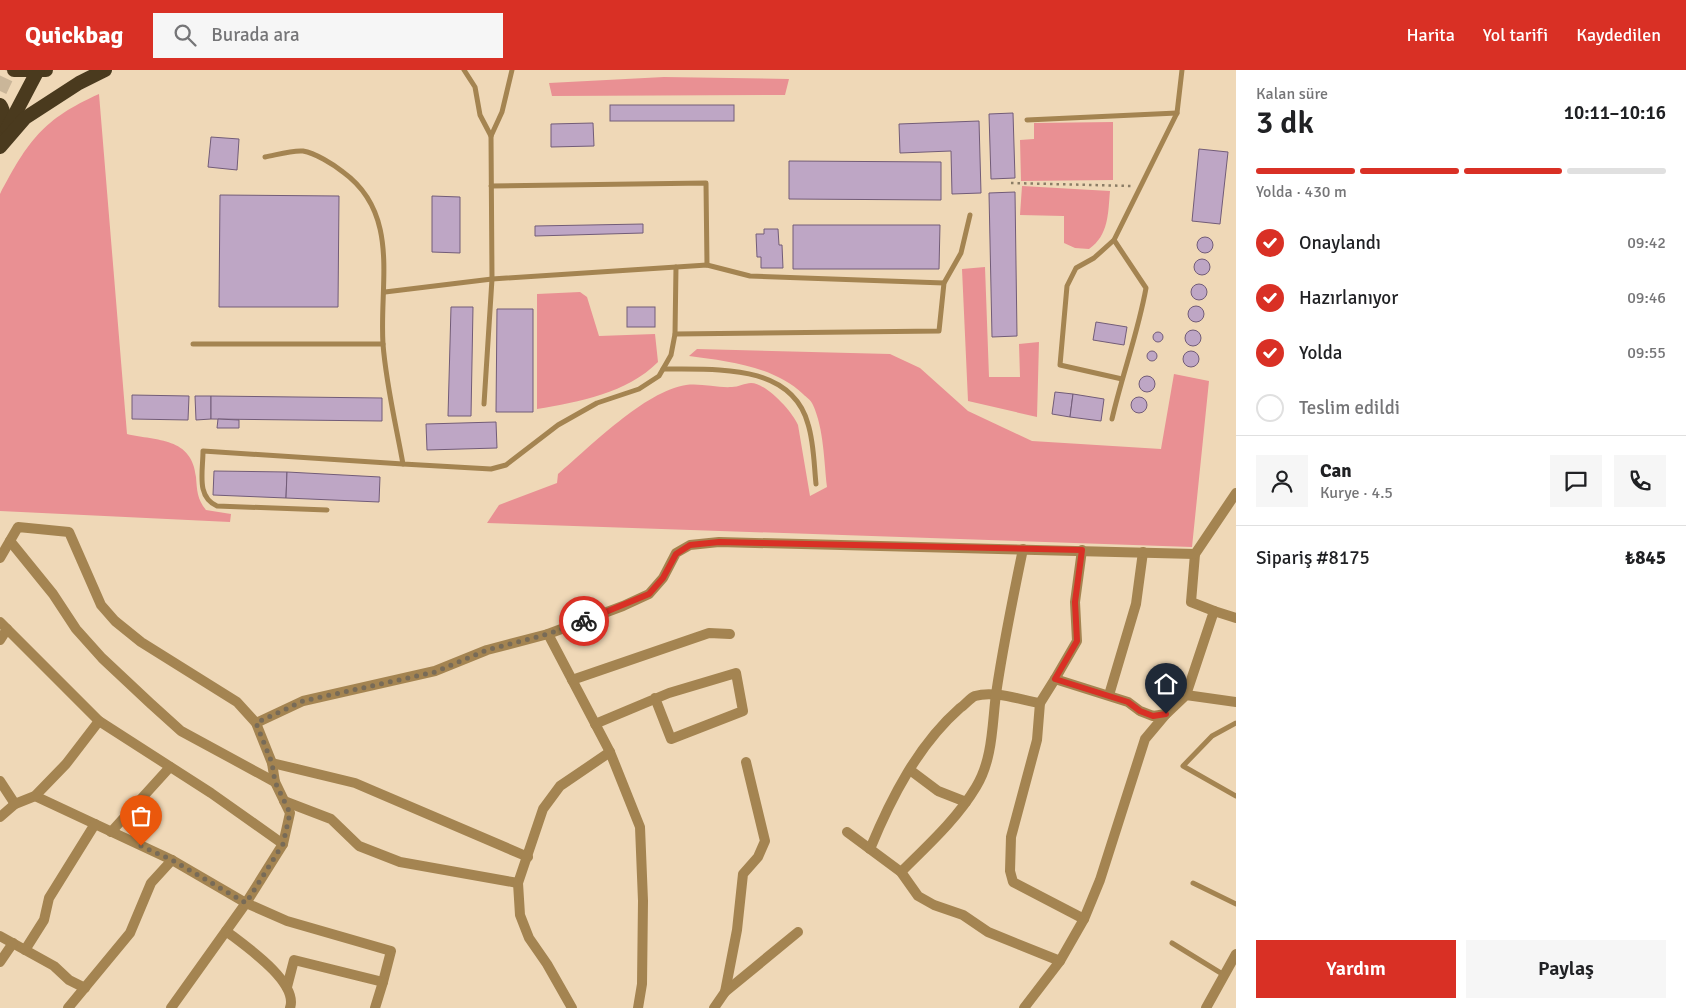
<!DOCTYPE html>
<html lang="tr">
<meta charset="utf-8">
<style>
:root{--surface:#fff;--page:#f6f6f6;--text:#202124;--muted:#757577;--line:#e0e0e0;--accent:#d93025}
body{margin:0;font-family:Signika,sans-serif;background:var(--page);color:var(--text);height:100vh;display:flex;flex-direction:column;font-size:19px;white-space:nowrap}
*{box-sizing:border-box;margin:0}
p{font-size:16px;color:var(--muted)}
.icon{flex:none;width:28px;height:28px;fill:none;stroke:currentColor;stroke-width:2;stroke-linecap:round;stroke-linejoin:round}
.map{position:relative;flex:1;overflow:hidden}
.drawer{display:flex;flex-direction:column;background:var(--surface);width:450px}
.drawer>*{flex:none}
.pin{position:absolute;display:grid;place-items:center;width:42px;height:42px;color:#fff;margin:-51px -21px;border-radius:50% 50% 50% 0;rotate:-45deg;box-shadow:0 0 5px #0007}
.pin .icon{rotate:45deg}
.courier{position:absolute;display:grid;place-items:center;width:50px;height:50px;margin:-25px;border:4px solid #d93025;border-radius:50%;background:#fff;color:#222;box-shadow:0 1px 6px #0007}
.head em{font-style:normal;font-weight:600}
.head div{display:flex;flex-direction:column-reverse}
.head{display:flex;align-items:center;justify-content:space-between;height:85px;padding:0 20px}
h1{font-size:32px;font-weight:600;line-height:38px}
.bar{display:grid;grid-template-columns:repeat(4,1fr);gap:8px 5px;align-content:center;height:60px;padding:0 20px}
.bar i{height:6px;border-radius:4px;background:var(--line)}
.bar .current{background:var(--accent)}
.bar p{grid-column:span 4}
.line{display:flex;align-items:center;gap:12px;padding:0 20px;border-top:1px solid var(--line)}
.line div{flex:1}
.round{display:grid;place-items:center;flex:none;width:52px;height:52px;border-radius:0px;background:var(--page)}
ol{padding:0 20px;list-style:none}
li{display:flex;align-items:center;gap:15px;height:55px}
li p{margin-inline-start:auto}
li .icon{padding:5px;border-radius:50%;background:var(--accent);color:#fff;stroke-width:4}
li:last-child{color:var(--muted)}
li i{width:28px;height:28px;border:2px solid var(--line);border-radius:50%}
.cta{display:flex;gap:10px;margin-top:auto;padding:10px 20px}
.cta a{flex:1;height:58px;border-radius:0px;background:var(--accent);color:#fff;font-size:20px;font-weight:600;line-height:58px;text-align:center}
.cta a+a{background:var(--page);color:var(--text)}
header{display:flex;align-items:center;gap:30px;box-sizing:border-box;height:70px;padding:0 25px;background:var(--accent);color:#fff}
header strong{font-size:24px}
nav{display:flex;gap:28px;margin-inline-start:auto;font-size:18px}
.search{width:350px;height:45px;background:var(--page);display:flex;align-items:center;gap:12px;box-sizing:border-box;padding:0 18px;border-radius:0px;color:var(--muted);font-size:19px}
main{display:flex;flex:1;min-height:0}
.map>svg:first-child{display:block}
.green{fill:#e99093}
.building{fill:#bea6c5;stroke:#725c78}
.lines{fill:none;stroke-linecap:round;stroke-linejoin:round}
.trunk-tunnel{stroke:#cab699;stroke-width:14;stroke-dasharray:14 7;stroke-linecap:butt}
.path{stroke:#8b7d66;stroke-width:2.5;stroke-dasharray:2.5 4;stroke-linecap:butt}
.service{stroke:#a48451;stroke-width:5}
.minor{stroke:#a48451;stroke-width:10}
.trunk{stroke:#4a3a1e;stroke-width:14}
.done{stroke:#786b57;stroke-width:5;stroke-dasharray:0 9}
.route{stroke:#d93025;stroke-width:6}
</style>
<header>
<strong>Quickbag</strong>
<div class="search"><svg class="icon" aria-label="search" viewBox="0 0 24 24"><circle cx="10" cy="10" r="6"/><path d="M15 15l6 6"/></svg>Burada ara</div>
<nav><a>Harita</a><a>Yol tarifi</a><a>Kaydedilen</a></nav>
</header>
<main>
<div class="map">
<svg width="1236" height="938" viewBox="0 0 1236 938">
<rect width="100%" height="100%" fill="#efd8b7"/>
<g class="green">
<polygon points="664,7 789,9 785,25 552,26 549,13"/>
<path d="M99,24l28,340c30,7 65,3 69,43 1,13 1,22 10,33l25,4 -1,8 -230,-11v-317c28,-53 43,-75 99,-100z"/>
<polygon points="1113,52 1113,110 1021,111 1020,70 1034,69 1034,53"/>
<path d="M1022,116l88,5c-2,22 -1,44 -21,58l-14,-1 -11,-5v-27l-44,-1z"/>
<polygon points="985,197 989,307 1020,307 1019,274 1039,272 1037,347 968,331 962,199"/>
<path d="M580,222l7,5 12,39 56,-2 3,28c-31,31 -79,40 -121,47v-115z"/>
<path d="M697,279l193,5 30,14 48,43 64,30 129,8 13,-75 35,7 -17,166 -705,-24 12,-18 58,-22 1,-9c32,-27 87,-83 128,-89 15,-2 31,3 46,2 6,0 13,-4 19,-4 15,0 41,28 47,42l12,71 17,-9c-3,-25 -3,-58 -14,-82 -2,-5 -7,-8 -10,-11 -30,-28 -76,-33 -114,-38z"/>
</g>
<g class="building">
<rect x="610" y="35" width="124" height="16"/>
<polygon points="1013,43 1015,108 991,109 989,44"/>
<polygon points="979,51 981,123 952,124 951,81 900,83 899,54"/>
<polygon points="593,53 594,76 551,77 551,54"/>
<polygon points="211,67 239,69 237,100 208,97"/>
<polygon points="1199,79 1228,82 1220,154 1192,151"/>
<polygon points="789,91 941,92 941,130 789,129"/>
<polygon points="1015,122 1017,266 992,267 989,123"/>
<polygon points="220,125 339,126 338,237 219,237"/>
<polygon points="432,126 460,127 460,183 432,182"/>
<polygon points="643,154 643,163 535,166 535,156"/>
<polygon points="793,155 940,155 939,199 793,199"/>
<polygon points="764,159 778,159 779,175 782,175 783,198 761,198 761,187 757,187 756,164 764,164"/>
<circle cx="1205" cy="175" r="8"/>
<circle cx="1202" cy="197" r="8"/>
<circle cx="1199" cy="222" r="8"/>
<circle cx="1196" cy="244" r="8"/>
<polygon points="451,237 473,237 471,346 448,346"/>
<rect x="627" y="237" width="28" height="20"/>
<polygon points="497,239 533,239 533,342 496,342"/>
<polygon points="1096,252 1127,257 1124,275 1093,270"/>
<circle cx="1193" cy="268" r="8"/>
<circle cx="1158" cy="267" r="5"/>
<circle cx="1152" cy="286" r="5"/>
<circle cx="1191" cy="289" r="8"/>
<circle cx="1147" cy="314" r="8"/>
<polygon points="1055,322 1073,324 1070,347 1052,344"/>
<polygon points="1073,324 1104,329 1101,351 1070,347"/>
<polygon points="132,325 189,326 188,350 132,349"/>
<polygon points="195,326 211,326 211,349 196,350"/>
<polygon points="211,326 382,328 382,351 211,349"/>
<circle cx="1139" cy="335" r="8"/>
<polygon points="218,349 239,350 239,358 217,358"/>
<polygon points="496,352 497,378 427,380 426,354"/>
<polygon points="214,401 287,402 286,428 213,425"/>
<polygon points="287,402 380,407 379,432 286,428"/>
</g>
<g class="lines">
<polyline class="trunk-tunnel" points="0,21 10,0"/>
<polyline class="path" points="1011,113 1132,116"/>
<g class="service">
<polyline points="464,0 475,17 480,45 491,66"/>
<polyline points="1027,50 1177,43"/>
<path d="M265,87c11,-2 27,-7 38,-6 12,2 30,13 40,21 58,42 36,112 40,172 3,40 13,81 20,120l88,5 15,-4 52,-40 39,-22 42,-14 20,-13 12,-21 4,-21 1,-67"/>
<polyline points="491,116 706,113 707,195"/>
<polyline points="385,222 492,209 707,195 750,206 944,213"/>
<polyline points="675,264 939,261 944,213 961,183 970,145"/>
<polyline points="193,274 383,274"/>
<path d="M663,299c50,1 128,-7 145,55 6,19 6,41 8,60"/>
<polyline points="1122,309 1060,295 1067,216 1076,198 1094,188 1114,170 1177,43 1182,0"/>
<polyline points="484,334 492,209 491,66 502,42 512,0"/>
<path d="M1112,349c10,-44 26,-86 34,-131l-32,-48"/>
<path d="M327,440l-110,-4c-21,-9 -14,-34 -14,-55l200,13"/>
<polyline points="1236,653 1212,666 1183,696 1236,726"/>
<polyline points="1193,813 1236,834"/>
<polyline points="1172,873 1224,905"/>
</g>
<g class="minor">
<polyline points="10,471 53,524 76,559 102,588 150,633 181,661 275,712"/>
<polyline points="0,488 18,457 69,462 101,535 115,551 141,572 237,632 256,653 272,693 275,712 290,743 283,774 246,833 171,938"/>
<polyline points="1214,541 1236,548"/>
<polyline points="0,552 99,651 211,723 283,774"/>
<polyline points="548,564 610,682 640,757 643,831 642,914 638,938"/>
<polyline points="0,570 7,559"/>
<polyline points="1055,609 1077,571 1075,532 1082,480"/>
<polyline points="572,610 709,563 730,564"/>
<polyline points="1109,625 1136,534 1143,482"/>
<polyline points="1186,625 1214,541 1191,532 1195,484 1236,423"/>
<polyline points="256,653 303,631 435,601 487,580 548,564 623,536 649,524 663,508 676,483 690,475 719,472 1195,484"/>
<polyline points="595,654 669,623 736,603 743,641 671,669 655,628"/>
<polyline points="272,693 355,713 528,787"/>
<polyline points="910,700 938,721 966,732"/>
<polyline points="0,711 15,734"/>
<polyline points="35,726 172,790 246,833 287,851 391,881 383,912 294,890 287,917"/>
<polyline points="284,731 331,749 359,776 400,792 518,813"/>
<polyline points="0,747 15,734 35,726 66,694 99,651"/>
<polyline points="111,762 170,697"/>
<polyline points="847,762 901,802 918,826 934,835 963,845 988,862 1060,891"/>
<path d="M870,779c21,-51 48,-104 90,-141 5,-3 10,-10 15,-12 19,-6 46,4 65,7"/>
<path d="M901,802c27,-27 56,-53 75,-85 17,-28 16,-62 20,-93 7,-48 17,-97 27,-145"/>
<polyline points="1084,849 1013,812 1010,801 1011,767 1037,670 1040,633 1055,609 1128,632 1140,641 1153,646 1166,644"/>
<path d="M226,861c18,14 73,51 64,77"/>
<polyline points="0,866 54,896 69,910 85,918"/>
<polyline points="25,880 44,850 49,828 95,754"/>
<polyline points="0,892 13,873"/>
<polyline points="725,922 737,860 743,804 758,787 765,771 746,692"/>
<polyline points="68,938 130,863 151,813 172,790"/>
<polyline points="375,938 383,912"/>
<polyline points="572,938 547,894 529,868 520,845 518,813 543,739 560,716 610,682"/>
<polyline points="714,938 725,922 798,862"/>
<polyline points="1024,938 1060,891 1084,849 1100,810 1145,669 1166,644 1186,625 1236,632"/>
<polyline points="1206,938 1236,884"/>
</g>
<g class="trunk">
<polyline points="14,0 46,0"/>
<path d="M0,35c6,8 3,19 0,28"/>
<polyline points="7,59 38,0"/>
<polyline points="0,77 25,48 79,13 105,0"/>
</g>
</g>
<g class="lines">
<polyline class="done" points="141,776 172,790 246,833 283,774 290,743 275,712 272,693 256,653 303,631 435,602 487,580 548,564 584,551"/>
<polyline class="route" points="584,551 649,524 663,508 676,484 690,475 719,472 1082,480 1075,532 1077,571 1055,609 1128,632 1140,641 1153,646 1166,644"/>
</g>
</svg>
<div class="pin" style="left:141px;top:776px;background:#ea580c"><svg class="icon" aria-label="bag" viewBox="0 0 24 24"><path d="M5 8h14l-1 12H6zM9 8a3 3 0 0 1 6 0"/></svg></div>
<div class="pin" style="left:1166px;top:644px;background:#1f2937"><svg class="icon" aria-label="home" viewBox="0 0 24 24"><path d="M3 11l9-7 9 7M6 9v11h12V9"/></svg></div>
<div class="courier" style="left:584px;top:551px"><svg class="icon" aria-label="bike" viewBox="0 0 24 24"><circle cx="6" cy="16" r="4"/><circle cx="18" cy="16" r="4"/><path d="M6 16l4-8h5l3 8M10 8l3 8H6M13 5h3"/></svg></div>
</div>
<section class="drawer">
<div class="head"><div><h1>3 dk</h1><p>Kalan süre</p></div><em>10:11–10:16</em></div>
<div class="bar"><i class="current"></i><i class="current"></i><i class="current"></i><i></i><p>Yolda · 430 m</p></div>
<ol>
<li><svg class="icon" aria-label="check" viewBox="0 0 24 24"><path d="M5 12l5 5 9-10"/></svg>Onaylandı<p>09:42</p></li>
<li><svg class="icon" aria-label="check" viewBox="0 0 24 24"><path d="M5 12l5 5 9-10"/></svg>Hazırlanıyor<p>09:46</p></li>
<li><svg class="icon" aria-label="check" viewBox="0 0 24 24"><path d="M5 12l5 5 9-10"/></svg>Yolda<p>09:55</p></li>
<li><i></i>Teslim edildi</li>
</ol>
<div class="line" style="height:90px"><a class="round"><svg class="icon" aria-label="person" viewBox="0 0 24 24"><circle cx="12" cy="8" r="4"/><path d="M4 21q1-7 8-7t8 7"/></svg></a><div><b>Can</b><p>Kurye · 4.5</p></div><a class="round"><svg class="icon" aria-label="chat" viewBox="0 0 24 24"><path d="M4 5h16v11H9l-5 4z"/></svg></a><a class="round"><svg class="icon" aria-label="phone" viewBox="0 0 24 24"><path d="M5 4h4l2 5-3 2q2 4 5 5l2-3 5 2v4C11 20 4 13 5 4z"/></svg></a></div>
<div class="line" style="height:65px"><div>Sipariş #8175</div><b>₺845</b></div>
<div class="cta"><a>Yardım</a><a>Paylaş</a></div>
</section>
</main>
